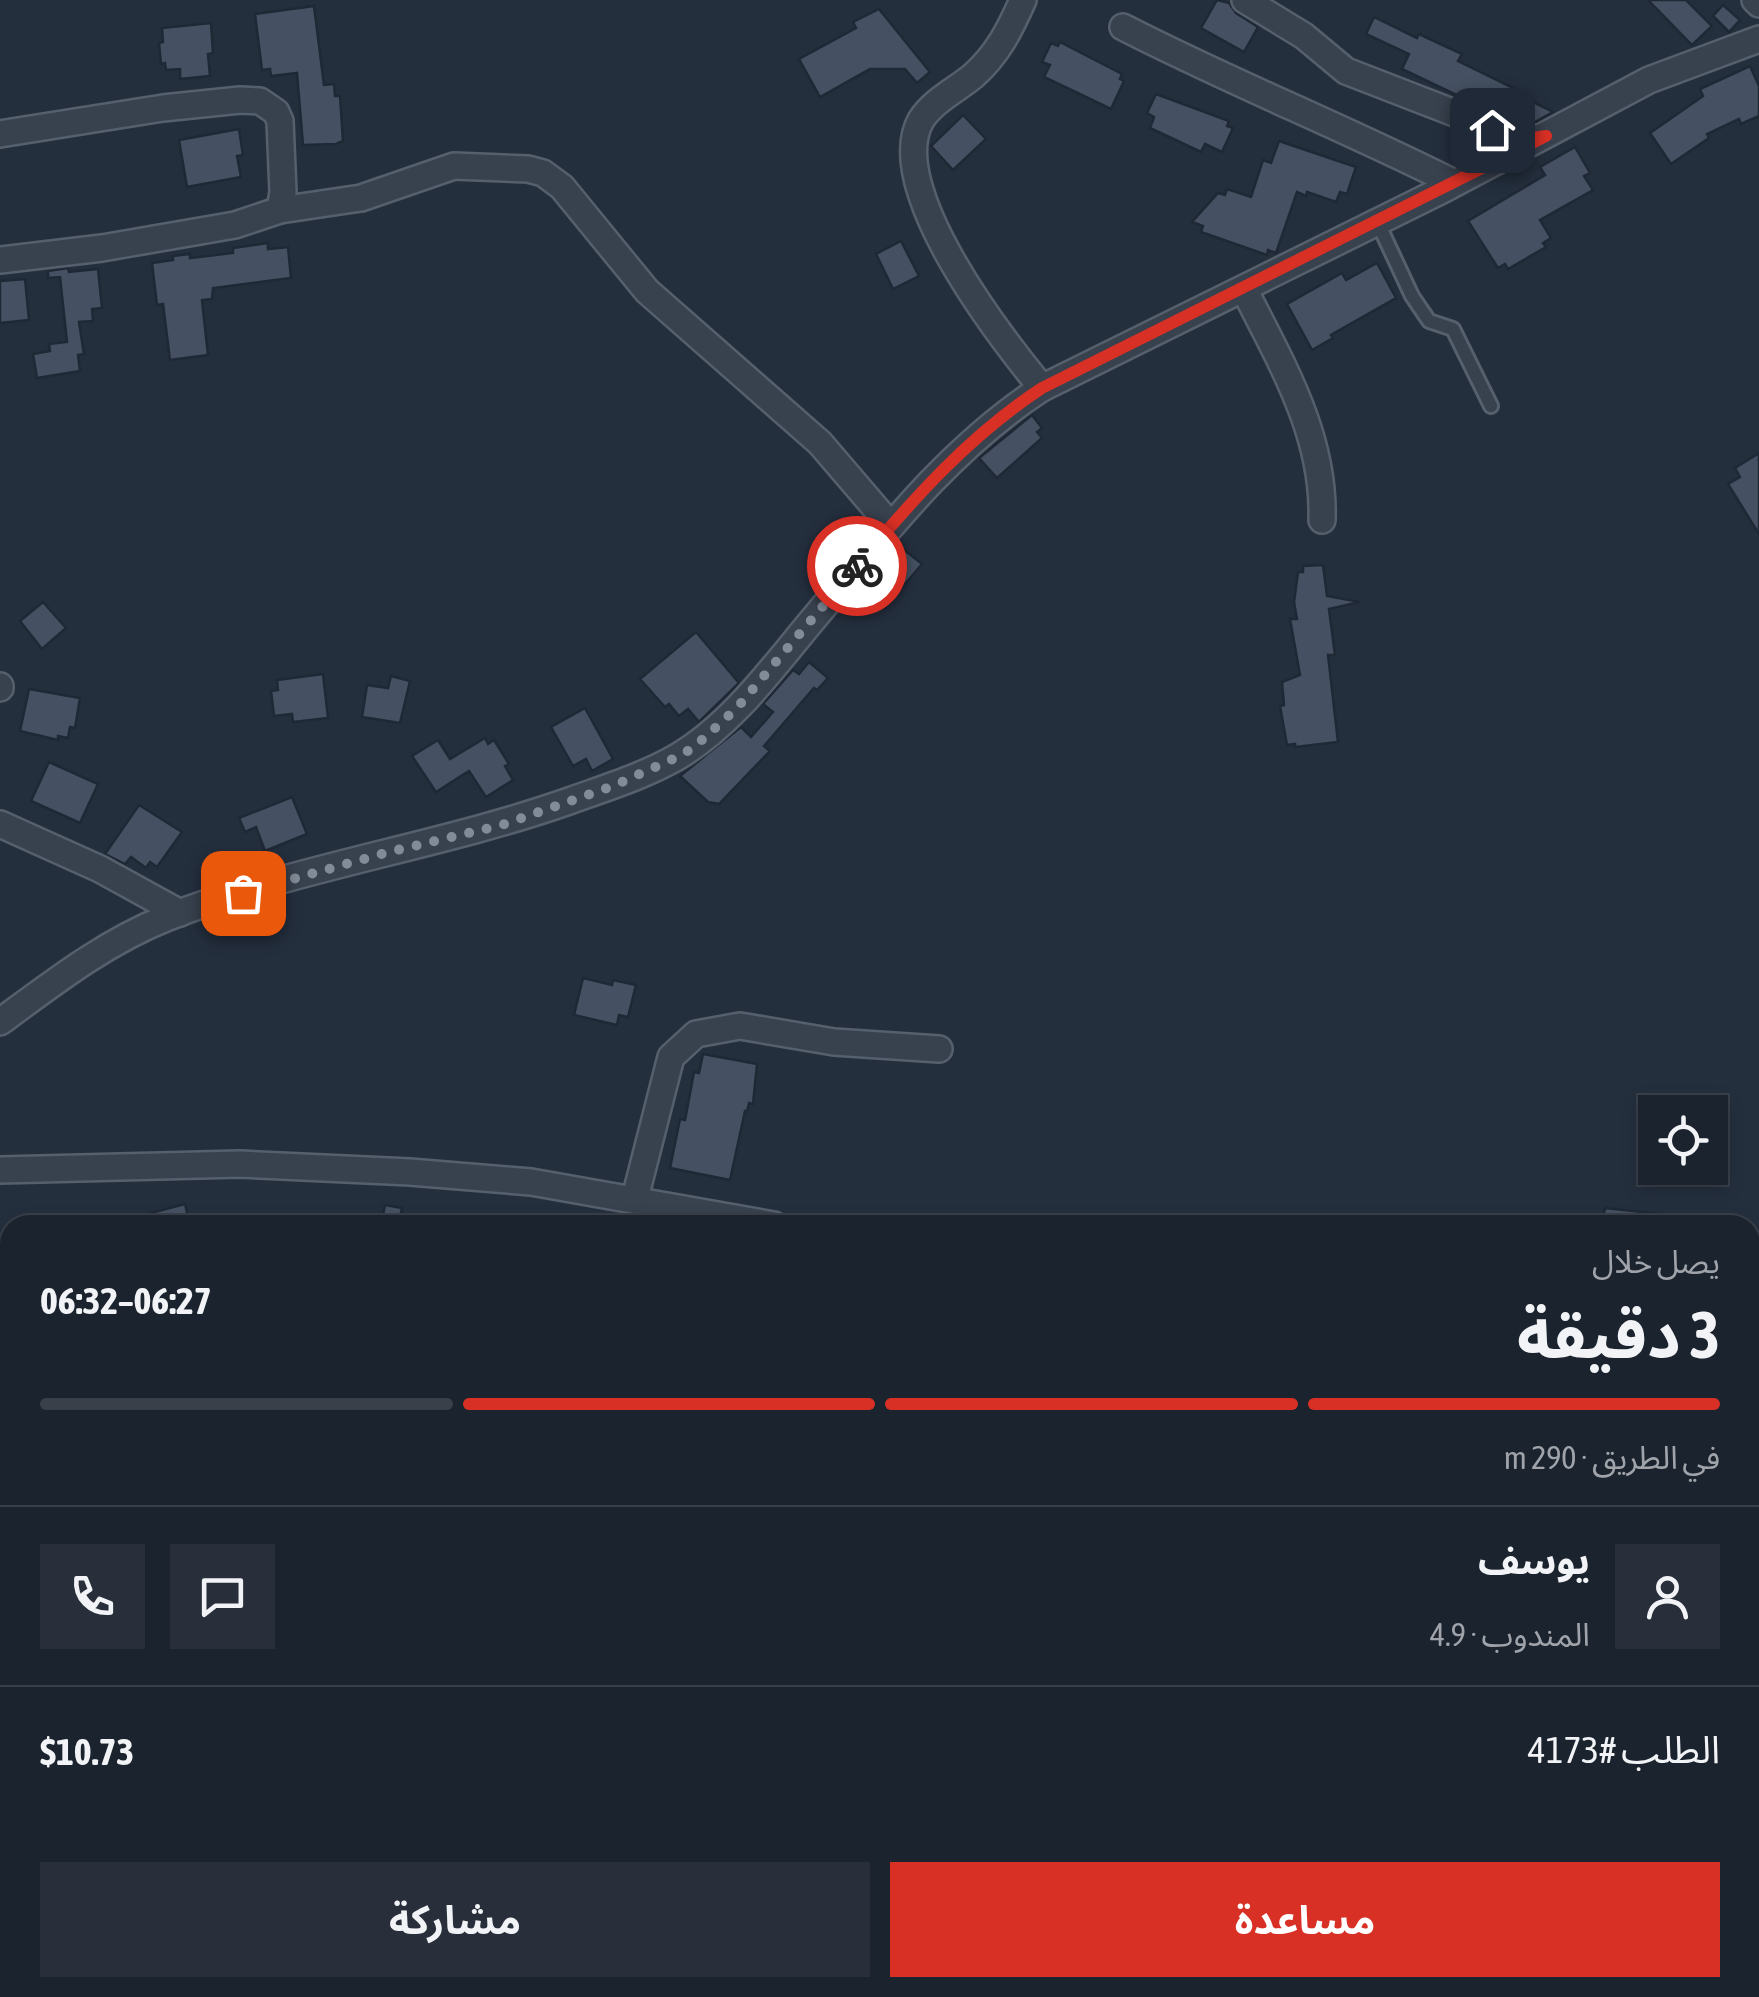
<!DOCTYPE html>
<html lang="ar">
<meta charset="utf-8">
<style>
:root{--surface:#1b232e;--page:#282f3a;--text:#f1f3f6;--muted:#a0a4aa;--line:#39404a;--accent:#d93025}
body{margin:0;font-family:"Asap Condensed","Noto Sans Arabic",sans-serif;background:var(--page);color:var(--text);direction:rtl;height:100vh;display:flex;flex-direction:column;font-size:38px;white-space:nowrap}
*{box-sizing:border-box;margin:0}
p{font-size:32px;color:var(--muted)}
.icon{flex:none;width:55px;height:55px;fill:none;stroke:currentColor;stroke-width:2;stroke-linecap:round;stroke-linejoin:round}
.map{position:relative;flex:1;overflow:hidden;direction:ltr}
.details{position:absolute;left:0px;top:1215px;width:1760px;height:782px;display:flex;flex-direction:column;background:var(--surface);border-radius:30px 30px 0 0;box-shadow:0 5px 15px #0003,0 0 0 2px var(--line);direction:rtl}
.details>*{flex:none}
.controls{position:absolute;left:1638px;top:1095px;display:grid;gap:20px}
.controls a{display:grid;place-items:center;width:90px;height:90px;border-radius:0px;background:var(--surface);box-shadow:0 5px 15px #0003,0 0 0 2px var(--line);font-size:50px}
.pin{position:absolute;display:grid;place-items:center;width:85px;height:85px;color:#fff;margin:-42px;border-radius:20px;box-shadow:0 5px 15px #0006}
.courier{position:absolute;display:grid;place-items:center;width:100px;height:100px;margin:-50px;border:8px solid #d93025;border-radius:50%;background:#fff;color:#222;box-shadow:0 2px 12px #0007}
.summary em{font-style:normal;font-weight:700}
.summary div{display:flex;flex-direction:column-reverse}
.summary{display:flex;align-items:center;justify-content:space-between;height:170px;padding:0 40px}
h1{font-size:65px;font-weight:700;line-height:75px}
.bar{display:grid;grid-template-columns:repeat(4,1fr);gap:15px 10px;align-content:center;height:120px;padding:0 40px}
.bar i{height:12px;border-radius:8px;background:var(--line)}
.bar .current{background:var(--accent)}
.bar p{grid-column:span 4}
.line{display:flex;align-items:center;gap:25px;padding:0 40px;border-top:2px solid var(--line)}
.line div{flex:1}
.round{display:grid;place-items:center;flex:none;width:105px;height:105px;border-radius:0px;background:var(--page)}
.primary-button{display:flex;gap:20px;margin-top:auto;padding:20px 40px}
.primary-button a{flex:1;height:115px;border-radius:0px;background:var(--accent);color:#fff;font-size:40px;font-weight:700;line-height:115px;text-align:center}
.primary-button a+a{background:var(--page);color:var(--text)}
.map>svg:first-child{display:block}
.building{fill:#455162;stroke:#1f2835;stroke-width:2.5}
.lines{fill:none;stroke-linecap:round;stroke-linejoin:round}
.lane-casing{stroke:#565f6c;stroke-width:18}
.street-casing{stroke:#565f6c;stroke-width:30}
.lane{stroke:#38414e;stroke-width:12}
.street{stroke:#38414e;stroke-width:25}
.done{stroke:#828b98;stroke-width:10;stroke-dasharray:0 18}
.route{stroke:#d93025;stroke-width:12}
</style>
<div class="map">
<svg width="1759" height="1997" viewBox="0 0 1759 1997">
<rect width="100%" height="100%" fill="#242f3e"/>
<g class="building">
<polygon points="1217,0 1229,3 1236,13 1258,27 1244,52 1201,28"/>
<polygon points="1648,0 1686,0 1712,26 1692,45"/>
<polygon points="1723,5 1740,20 1729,32 1713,16"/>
<polygon points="314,6 324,85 334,84 335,96 340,96 343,141 336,144 303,145 297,73 271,76 270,69 262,70 255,14"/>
<polygon points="879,9 930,72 917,83 905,69 870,69 820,97 799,59 856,28 853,22"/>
<polygon points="1374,17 1417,38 1419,34 1462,54 1458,61 1521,92 1519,95 1553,112 1535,122 1516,121 1515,123 1402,69 1409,54 1366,34"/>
<polygon points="211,23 213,53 208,54 210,76 180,79 180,69 166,70 165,63 161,64 159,43 163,42 162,28"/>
<polygon points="1060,42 1122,74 1120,79 1124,81 1111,109 1044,77 1050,65 1042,62 1051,43 1058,46"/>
<polygon points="1750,66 1759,86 1759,116 1741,124 1739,119 1707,134 1709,138 1671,164 1650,133 1703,96 1700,89"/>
<polygon points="1156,94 1229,121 1227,126 1233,128 1222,152 1205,144 1201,152 1150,128 1154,117 1147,113"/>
<polygon points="963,115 986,139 953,170 931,146"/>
<polygon points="239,129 243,155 237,156 241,177 187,187 179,140"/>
<polygon points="1279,141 1356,167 1347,194 1340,192 1336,202 1307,192 1306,196 1297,192 1276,253 1268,250 1267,255 1201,232 1203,226 1192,222 1218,193 1225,195 1227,189 1251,197 1263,160 1271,163"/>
<polygon points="1575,147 1590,173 1584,176 1593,190 1540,220 1551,238 1543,243 1546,247 1508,269 1505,264 1498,268 1468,221 1545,175 1540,167"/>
<polygon points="901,241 919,276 893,289 876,254"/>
<polygon points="268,243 268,249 288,247 291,278 213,288 212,299 202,300 208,355 170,360 163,304 157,305 152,263 173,260 173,256 190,254 190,258 233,253 233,248"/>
<polygon points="1377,263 1396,298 1331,335 1333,338 1312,350 1287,304 1342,273 1346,280"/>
<polygon points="68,268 69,272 98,269 102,308 92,309 93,321 79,322 84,354 78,355 80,371 37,378 33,354 50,351 49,344 67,342 60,277 48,278 48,271"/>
<polygon points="25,279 29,320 0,323 0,281"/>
<polygon points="1032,415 1042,428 1037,432 1042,438 997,478 979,458"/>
<polygon points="1759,453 1759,534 1728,484 1740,477 1735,468"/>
<polygon points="897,544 922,564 884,609 860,588"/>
<polygon points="1323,565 1327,596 1360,602 1329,609 1335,655 1328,655 1338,742 1295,747 1295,744 1287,745 1280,706 1284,705 1282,682 1300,675 1290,619 1297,619 1294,602 1298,572 1303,572 1303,566"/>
<polygon points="43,602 66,628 42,649 20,621"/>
<polygon points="696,632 739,683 699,722 688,709 679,716 669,704 665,707 640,679"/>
<polygon points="809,662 828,678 817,690 814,688 764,746 770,751 719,804 708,802 680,776 741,727 751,737 773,712 763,704 793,670 799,674"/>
<polygon points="323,674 328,718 293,722 292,714 274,716 271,691 278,690 277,680"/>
<polygon points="391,676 410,681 400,723 362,717 367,685 388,688"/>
<polygon points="29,689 80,698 75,728 70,727 68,738 58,736 58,740 20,731"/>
<polygon points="585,708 613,759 592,771 586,759 573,766 551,727"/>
<polygon points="485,738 488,744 494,740 509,764 505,766 513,780 486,797 469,771 436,792 412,756 438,740 450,759"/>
<polygon points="49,762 98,784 80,823 31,801"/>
<polygon points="292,797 307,834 265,851 256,827 245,832 239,818"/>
<polygon points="139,805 182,832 157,867 150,862 146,868 131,857 125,864 105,854"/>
<polygon points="583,978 612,985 613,980 636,985 628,1017 619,1015 617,1025 574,1015"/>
<polygon points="703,1054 757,1064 753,1104 749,1103 747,1112 745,1111 730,1180 670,1168 680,1119 685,1120 694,1072 699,1073"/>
<polygon points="185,1204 190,1225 125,1225 124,1220"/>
<polygon points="385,1205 402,1208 398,1225 381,1225"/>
<polygon points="1605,1208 1660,1214 1659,1225 1602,1225"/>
</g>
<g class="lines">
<g class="lane-casing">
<polyline id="lane" points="1377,221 1412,296 1429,321 1453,329 1491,406"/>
</g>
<g class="street-casing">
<g id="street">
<path d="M1023,0c-13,29 -25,54 -50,76 -17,14 -40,25 -52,44 -38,67 80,218 121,268"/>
<polyline points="1245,0 1304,36 1346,71 1470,119 1514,141 1536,138"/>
<polyline points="1755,0 1759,4"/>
<path d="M1123,27c109,56 222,101 331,156"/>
<polyline points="0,134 163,108 240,100 260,101 276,112 280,121 283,192 280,210 235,225 102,248 0,260"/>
<polyline points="280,210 361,198 454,166 528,169 543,173 562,187 647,291 820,443 891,526"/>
<path d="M1244,289c37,74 81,146 78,231"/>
<polyline points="0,688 0,686"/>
<polyline points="0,824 100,869 180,913"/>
<path d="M0,1022c53,-39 104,-79 166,-104 132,-52 273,-71 406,-118 36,-13 72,-24 105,-43 53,-31 94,-87 133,-134 71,-85 138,-174 232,-235l402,-199 205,-109 110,-41"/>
<polyline points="0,1170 240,1164 410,1172 531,1182 774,1225"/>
<polyline points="635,1198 671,1057 696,1034 740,1026 834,1042 939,1049"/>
<polyline points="1750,1309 1759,1310"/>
</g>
</g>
<use href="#lane" class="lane"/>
<use href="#street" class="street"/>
</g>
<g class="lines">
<polyline class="done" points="243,893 389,852 502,825 613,786 673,759 693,748 736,709 857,566"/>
<path class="route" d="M857,566c56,-67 112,-130 185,-178l504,-252 -32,5 -22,-11"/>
</g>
</svg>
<div class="controls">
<a><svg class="icon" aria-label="locate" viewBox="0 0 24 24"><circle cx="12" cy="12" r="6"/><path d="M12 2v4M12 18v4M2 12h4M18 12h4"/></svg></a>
</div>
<div class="pin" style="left:243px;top:893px;background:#ea580c"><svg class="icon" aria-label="bag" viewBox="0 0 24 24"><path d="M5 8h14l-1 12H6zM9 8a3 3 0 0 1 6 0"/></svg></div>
<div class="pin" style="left:1492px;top:130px;background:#1f2937"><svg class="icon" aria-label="home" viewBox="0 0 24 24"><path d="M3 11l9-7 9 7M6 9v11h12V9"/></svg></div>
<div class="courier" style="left:857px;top:566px"><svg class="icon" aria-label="bike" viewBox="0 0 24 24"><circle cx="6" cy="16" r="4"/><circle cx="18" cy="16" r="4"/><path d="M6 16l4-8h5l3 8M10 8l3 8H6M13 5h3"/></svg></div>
<section class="details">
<div class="summary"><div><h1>3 دقيقة</h1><p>يصل خلال</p></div><em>06:27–06:32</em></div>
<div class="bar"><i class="current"></i><i class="current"></i><i class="current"></i><i></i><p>في الطريق · 290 m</p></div>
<div class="line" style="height:180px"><a class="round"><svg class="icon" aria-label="person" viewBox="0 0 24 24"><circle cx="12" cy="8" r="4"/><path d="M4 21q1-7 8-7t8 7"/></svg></a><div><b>يوسف</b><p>المندوب · 4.9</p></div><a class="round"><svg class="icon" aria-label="chat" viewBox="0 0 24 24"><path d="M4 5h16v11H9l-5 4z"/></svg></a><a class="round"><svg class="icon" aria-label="phone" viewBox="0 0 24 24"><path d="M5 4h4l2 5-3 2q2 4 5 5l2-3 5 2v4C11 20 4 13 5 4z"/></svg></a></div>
<div class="line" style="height:130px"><div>الطلب #4173</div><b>$10.73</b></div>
<div class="primary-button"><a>مساعدة</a><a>مشاركة</a></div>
</section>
</div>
